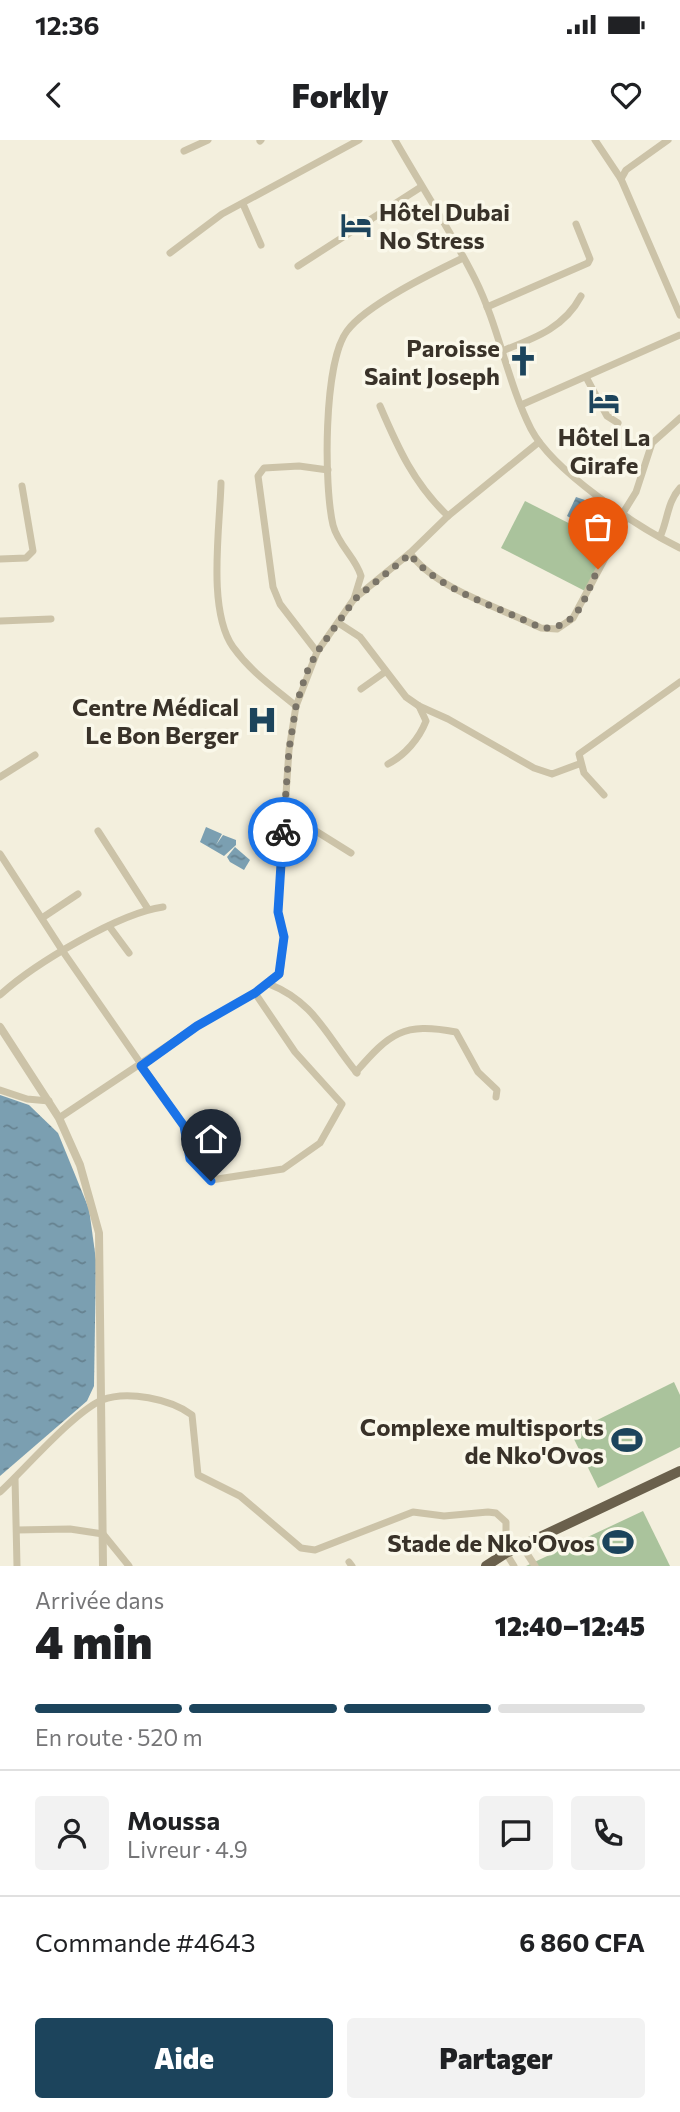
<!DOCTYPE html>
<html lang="fr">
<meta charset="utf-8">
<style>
:root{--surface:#fff;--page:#f2f2f2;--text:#202124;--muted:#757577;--line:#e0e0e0;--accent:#1c445c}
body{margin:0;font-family:Commissioner,sans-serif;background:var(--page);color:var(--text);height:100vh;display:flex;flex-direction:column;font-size:26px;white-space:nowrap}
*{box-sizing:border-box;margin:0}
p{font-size:23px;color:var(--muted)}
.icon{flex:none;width:38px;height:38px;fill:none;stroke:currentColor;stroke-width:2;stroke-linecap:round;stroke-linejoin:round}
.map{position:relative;height:1426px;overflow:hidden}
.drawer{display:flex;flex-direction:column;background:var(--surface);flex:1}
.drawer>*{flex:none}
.pin{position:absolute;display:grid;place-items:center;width:60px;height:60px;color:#fff;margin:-72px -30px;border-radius:50% 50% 50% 0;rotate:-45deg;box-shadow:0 0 7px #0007}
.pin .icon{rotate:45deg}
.courier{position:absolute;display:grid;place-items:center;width:70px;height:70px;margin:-35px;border:5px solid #1a73e8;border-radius:50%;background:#fff;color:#222;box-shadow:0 2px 9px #0007}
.overview em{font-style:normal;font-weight:800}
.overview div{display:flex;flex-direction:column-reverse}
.overview{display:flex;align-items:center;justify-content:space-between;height:119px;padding:0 35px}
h1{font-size:46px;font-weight:800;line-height:52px}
.bar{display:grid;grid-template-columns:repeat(4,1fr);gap:10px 7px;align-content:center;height:84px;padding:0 35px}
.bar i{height:9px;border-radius:5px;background:var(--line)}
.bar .selected{background:var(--accent)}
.bar p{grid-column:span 4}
.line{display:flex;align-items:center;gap:18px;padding:0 35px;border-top:2px solid var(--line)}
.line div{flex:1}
.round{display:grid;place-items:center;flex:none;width:74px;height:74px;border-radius:7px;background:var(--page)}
.action{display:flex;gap:14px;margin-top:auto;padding:14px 35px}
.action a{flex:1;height:80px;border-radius:7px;background:var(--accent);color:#fff;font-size:28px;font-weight:800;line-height:80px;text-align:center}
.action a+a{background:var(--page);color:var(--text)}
.status{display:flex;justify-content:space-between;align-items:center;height:49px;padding:0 35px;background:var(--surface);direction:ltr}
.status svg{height:19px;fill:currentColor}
header{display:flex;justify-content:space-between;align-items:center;height:91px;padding:0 35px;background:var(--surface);font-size:32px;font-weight:800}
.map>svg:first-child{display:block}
.garden{fill:#aac39c}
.water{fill:url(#water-ripples)}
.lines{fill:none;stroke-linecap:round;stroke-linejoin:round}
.minor{stroke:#ccc3a8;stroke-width:7}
.tertiary{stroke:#ccc3a8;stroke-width:8}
.trunk{stroke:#6a604c;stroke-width:10}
.done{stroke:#7a7468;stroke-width:7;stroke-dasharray:0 12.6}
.route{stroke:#1a73e8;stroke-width:9}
.labels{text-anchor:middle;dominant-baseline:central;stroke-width:7;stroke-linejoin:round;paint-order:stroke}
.poi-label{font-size:24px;font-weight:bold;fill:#393229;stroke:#faf8ea;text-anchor:end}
</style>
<div class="status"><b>12:36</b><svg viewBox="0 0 49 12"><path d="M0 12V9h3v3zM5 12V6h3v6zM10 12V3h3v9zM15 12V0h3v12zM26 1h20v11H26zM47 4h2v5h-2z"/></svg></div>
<header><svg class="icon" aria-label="back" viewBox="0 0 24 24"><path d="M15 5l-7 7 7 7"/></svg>Forkly<svg class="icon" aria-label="heart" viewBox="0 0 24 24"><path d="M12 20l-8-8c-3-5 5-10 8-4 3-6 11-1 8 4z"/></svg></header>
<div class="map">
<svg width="680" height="1426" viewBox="0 0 680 1426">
<defs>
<pattern id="water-ripples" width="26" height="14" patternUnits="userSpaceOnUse" patternTransform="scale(1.75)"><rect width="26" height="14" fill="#7b9fb1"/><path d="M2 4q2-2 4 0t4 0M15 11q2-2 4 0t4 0" fill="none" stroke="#668290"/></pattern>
</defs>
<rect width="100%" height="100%" fill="#f3efdd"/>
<g class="garden">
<polygon points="525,361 610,404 585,451 501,408"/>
<polygon points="590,370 613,381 605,397 581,385"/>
<polygon points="674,1242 680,1255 680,1307 598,1348 571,1293"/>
<polygon points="643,1371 670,1426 526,1426"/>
</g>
<g class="water">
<polygon points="576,357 585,360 576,381 567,376"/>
<polygon points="206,687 222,694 216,705 223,695 236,700 236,705 224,716 200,702"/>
<polygon points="235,707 250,720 244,730 230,722 227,717"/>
<polygon points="0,955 29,965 58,993 89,1069 96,1120 94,1246 87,1261 0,1336"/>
</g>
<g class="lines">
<g class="minor">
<path d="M395,0c26,46 56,91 80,139 24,48 32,102 56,150 22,42 106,98 149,119"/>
<polyline points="595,0 621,39 680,175"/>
<polyline points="260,1 261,0"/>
<polyline points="184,11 208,0"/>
<polyline points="621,39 626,30 668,0"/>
<polyline points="243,64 261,105"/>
<polyline points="170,113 222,74 359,0"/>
<polyline points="298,126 421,47"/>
<polyline points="487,167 588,123 590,119 576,84"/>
<path d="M502,211c33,-13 62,-23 79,-55"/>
<polyline points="586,237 607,276 618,283"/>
<polyline points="521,265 680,195"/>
<path d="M380,266c18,42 34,78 68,110"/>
<path d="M221,343c-1,44 -14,127 12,164 18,25 40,40 63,59"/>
<polyline points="623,373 636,352 652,303 680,278"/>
<path d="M660,397c8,-17 7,-35 20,-49"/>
<path d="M410,413c25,36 92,55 131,75l16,1 16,-11 54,-101"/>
<polyline points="0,419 26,418 33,411 22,346"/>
<path d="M354,459l7,-23c-5,-18 -23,-31 -28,-51 -9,-38 -10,-162 14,-194 19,-26 85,-58 116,-73"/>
<polyline points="0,481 51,479"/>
<polyline points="340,484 360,497 406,557 419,566 448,579 534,628 552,634 579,624"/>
<polyline points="317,512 280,464 273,447 258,336 264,328 299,326 328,330"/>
<polyline points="361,549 385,532"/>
<path d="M388,624c17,-9 31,-25 38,-43l-7,-15"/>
<polyline points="0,637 35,615"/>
<polyline points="604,655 584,633 579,614 680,542"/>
<polyline points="284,676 303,683 351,713"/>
<polyline points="98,691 148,769"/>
<polyline points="0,714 64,813 184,986 190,1019 211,1040 283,1029 320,1003 342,964 295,912 255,853"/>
<polyline points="42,778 78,754"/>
<polyline points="109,786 129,813"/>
<path d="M269,844c46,18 58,53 88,89"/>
<path d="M0,855c34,-31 119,-82 163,-88"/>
<path d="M356,932c34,-39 47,-50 100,-40l22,40 19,18 -1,7"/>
<polyline points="0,950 27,959 49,961"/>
<polyline points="59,978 197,886 255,853 280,834 284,797 278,772 289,610 296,566 317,512 354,459 410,413 448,376 539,302"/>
<polyline points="15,1338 17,1426"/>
<path d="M0,1352c25,-23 74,-80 102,-92 25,-10 69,-1 90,15l6,60 42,21 61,52 14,2 98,-38 31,4 44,-4 8,1 10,9v31l8,13"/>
<polyline points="17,1390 70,1389 103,1394 129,1426"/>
<polyline points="522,1406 535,1426"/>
<polyline points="349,1422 352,1426"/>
</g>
<polyline class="tertiary" points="0,887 59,978 80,1025 99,1093 103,1426"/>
<polyline class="trunk" points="486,1426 506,1413 680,1331"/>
</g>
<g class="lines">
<path class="done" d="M283,692l6,-82 7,-44 10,-32 11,-22 38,-53 55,-45c25,35 92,54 131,74 38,1 43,-30 57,-59"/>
<polyline class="route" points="211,1041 190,1019 184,986 141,926 197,886 255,853 279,834 284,797 278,772 283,692"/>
</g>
<defs>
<g id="hotel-bare" transform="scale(2.415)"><path d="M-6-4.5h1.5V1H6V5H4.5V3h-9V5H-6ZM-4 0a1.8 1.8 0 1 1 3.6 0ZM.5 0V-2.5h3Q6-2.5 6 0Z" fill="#1c445c" stroke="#faf8ea" stroke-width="2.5" paint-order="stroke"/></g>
<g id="church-bare" transform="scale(2.415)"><path d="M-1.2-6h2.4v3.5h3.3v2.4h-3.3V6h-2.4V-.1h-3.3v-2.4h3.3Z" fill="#1c445c" stroke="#faf8ea" stroke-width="2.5" paint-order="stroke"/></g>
<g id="hospital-bare" transform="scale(2.415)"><path d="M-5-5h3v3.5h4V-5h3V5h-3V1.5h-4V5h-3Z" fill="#1c445c" stroke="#faf8ea" stroke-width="2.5" paint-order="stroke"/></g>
<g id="stadium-bare" transform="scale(2.415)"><path d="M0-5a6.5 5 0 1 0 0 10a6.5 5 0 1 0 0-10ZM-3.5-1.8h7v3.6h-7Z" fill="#1c445c" stroke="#faf8ea" stroke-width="2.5" paint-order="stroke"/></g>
</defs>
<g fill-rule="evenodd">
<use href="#hotel-bare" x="356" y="85"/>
<use href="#church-bare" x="523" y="221"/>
<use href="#hotel-bare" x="604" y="261"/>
<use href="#hospital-bare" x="262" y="580"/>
<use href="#stadium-bare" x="627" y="1300"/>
<use href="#stadium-bare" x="618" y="1402"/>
</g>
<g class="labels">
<g class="poi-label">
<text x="379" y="71" text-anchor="start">Hôtel Dubai<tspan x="379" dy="28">No Stress</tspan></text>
<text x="500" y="207">Paroisse<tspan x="500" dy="28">Saint Joseph</tspan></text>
<text x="604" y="296" text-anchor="middle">Hôtel La<tspan x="604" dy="28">Girafe</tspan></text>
<text x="239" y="566">Centre Médical<tspan x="239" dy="28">Le Bon Berger</tspan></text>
<text x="604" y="1286">Complexe multisports<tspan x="604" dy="28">de Nko'Ovos</tspan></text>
<text x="595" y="1402">Stade de Nko'Ovos</text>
</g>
</g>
</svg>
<div class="pin" style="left:598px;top:429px;background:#ea580c"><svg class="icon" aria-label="bag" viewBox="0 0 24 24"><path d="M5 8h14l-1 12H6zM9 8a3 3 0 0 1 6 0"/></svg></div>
<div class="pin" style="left:211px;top:1041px;background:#1f2937"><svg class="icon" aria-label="home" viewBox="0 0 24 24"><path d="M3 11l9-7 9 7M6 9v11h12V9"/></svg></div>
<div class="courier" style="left:283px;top:692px"><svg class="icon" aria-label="bike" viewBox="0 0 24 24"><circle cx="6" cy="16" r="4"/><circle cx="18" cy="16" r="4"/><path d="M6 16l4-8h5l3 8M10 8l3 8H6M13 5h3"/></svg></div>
</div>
<section class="drawer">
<div class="overview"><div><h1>4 min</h1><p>Arrivée dans</p></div><em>12:40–12:45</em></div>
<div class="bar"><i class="selected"></i><i class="selected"></i><i class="selected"></i><i></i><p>En route · 520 m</p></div>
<div class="line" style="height:126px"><a class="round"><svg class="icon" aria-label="person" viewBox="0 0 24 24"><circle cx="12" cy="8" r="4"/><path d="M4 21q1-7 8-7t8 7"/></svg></a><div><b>Moussa</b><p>Livreur · 4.9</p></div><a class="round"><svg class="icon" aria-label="chat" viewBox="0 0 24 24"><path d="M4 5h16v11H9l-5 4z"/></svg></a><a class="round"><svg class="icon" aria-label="phone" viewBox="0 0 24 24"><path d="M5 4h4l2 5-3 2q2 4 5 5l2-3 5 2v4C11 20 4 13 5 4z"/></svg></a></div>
<div class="line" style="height:91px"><div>Commande #4643</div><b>6 860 CFA</b></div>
<div class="action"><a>Aide</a><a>Partager</a></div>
</section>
